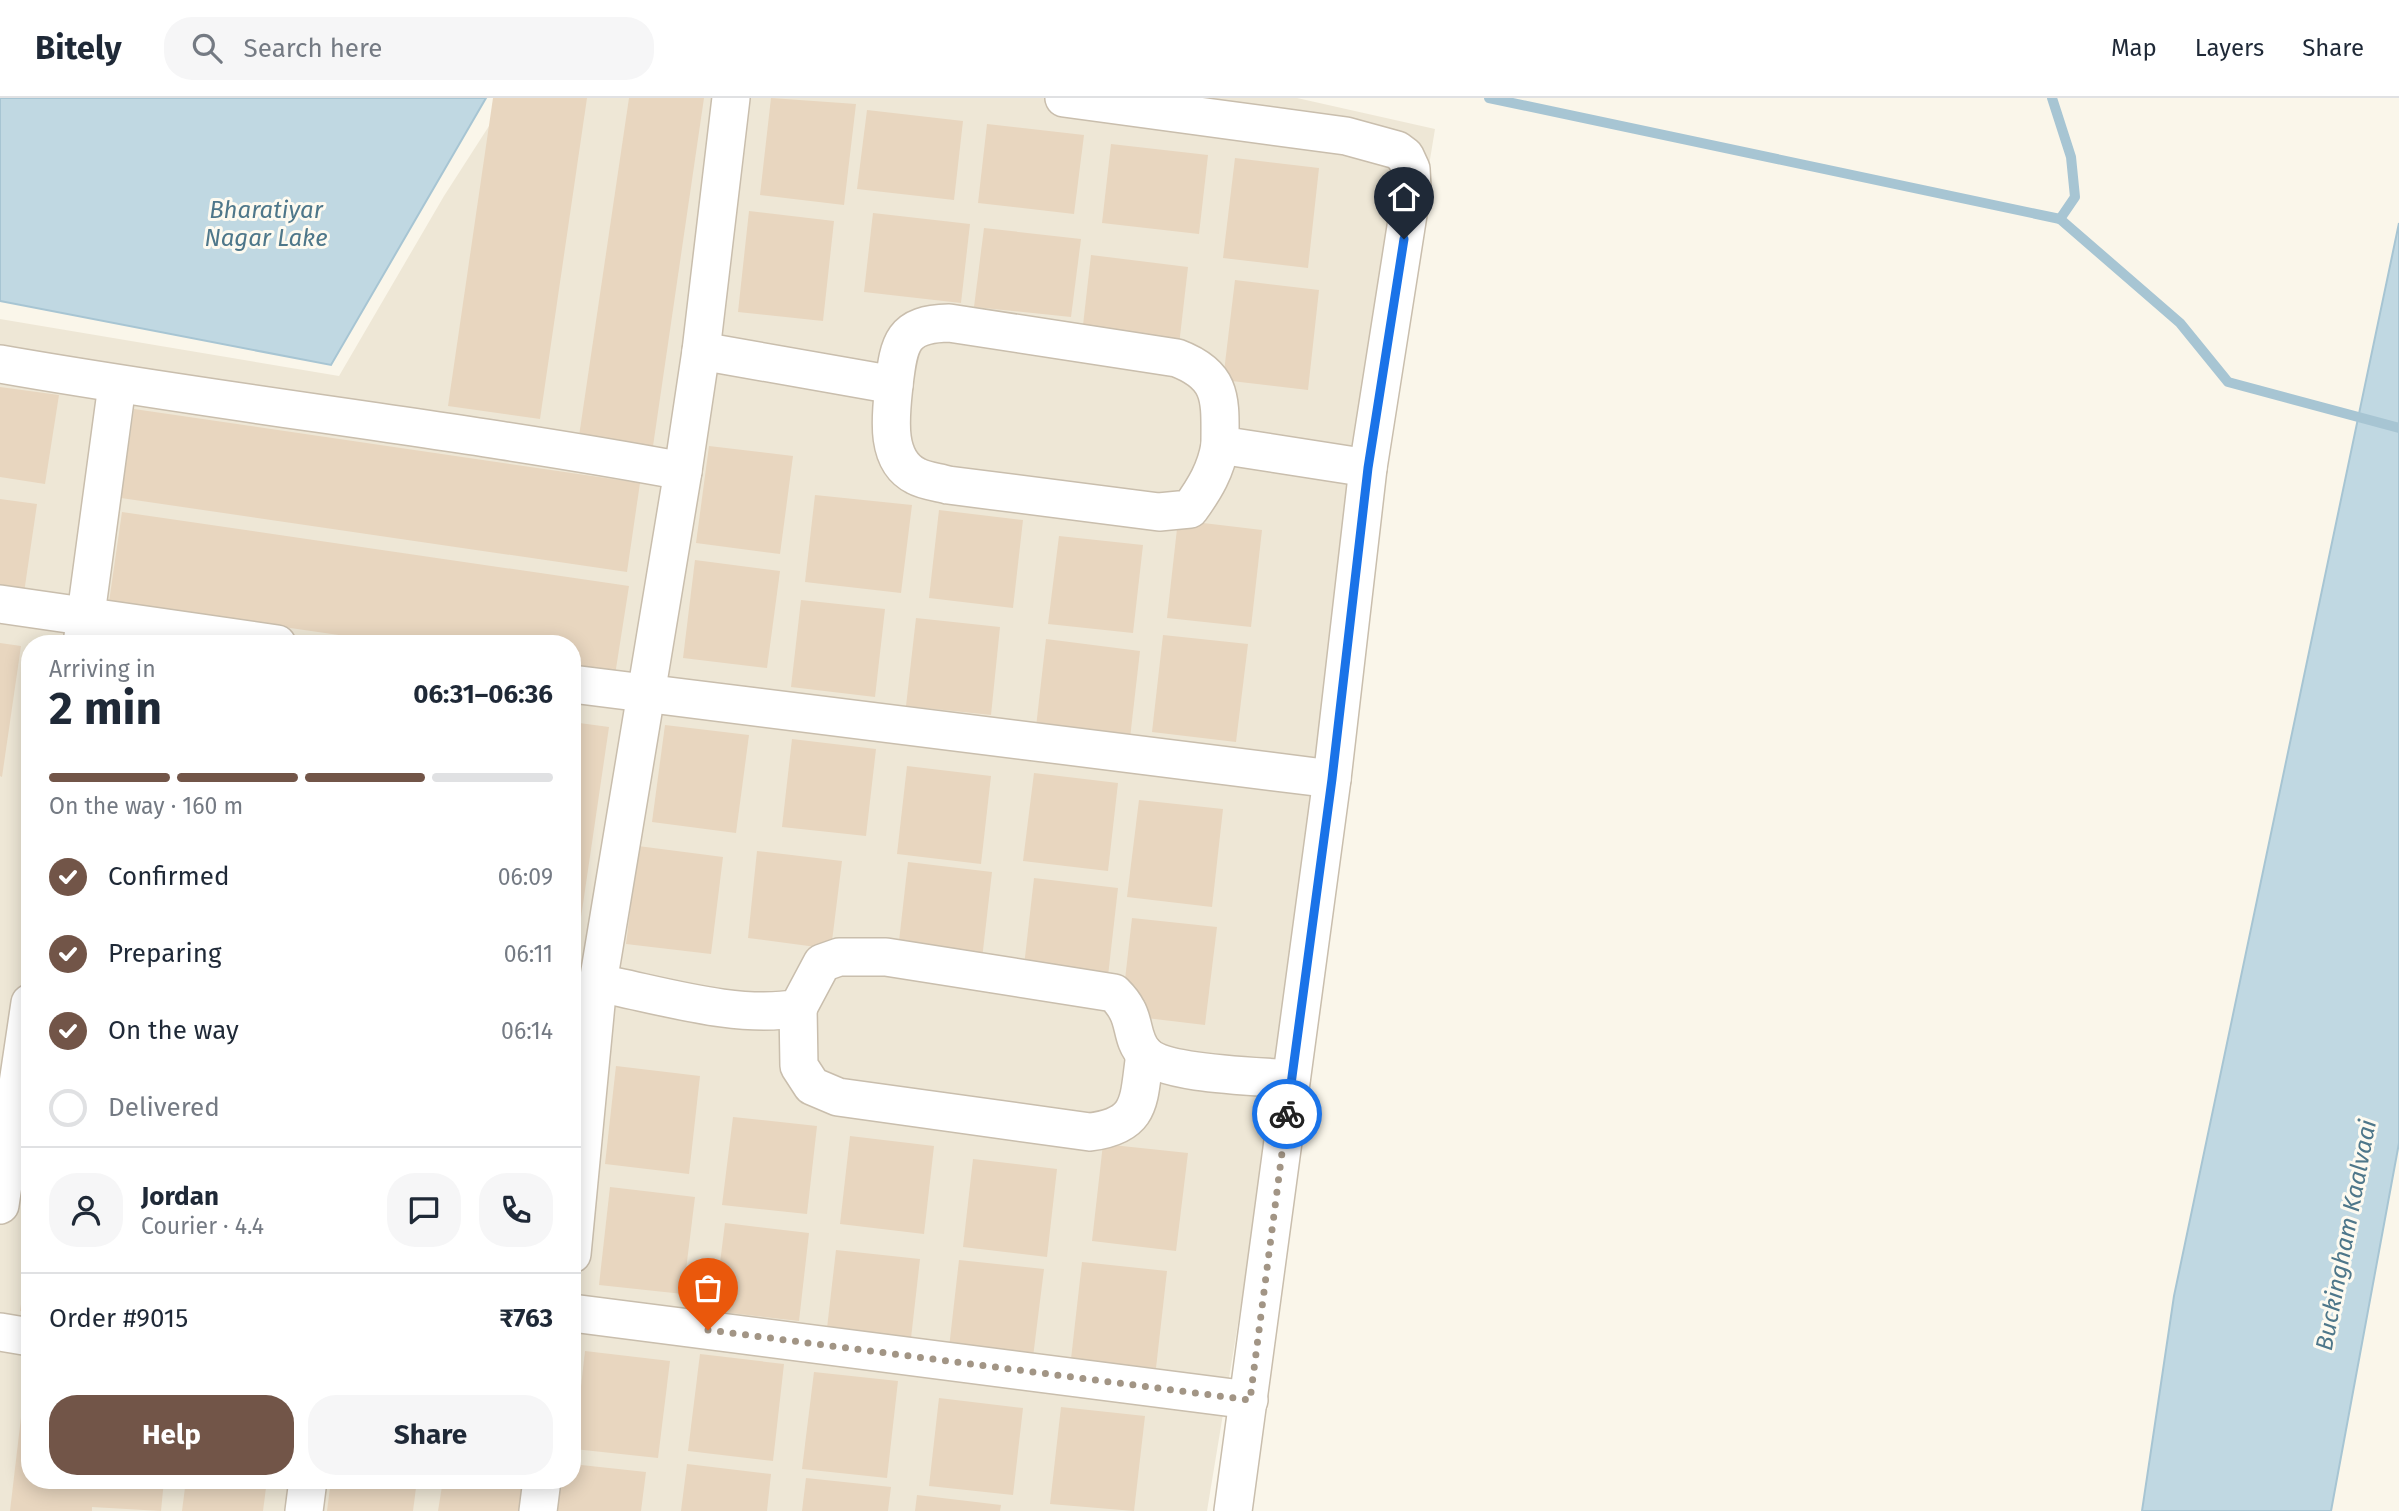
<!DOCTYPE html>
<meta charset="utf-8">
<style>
:root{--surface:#fff;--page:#f6f6f7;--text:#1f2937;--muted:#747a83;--line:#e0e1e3;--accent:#725548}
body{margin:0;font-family:"Fira Sans",sans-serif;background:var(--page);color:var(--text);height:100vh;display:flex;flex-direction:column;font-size:26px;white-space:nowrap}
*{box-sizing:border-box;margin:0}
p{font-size:23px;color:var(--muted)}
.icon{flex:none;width:38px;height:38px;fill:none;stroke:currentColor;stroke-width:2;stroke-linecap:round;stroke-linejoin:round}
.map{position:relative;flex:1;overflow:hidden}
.side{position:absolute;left:21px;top:537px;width:560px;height:854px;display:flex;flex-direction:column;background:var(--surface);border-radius:28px;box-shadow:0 4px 18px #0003}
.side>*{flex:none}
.pin{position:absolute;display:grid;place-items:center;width:60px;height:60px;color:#fff;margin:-72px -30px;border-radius:50% 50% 50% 0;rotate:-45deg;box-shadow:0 0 7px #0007}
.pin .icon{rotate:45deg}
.courier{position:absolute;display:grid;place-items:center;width:70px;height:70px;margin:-35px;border:5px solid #1a73e8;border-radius:50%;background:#fff;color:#222;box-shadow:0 2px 9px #0007}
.headline em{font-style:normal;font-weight:700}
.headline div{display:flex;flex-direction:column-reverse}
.headline{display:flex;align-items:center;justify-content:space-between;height:119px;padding:0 28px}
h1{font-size:46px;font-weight:700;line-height:52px}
.bar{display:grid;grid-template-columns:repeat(4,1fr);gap:10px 7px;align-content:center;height:84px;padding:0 28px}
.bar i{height:9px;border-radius:5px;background:var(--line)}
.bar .on{background:var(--accent)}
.bar p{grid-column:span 4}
.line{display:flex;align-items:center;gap:18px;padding:0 28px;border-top:2px solid var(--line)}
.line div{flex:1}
.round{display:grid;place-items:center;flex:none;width:74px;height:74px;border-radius:28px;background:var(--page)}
ol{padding:0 28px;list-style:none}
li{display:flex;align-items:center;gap:21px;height:77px}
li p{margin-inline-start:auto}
li .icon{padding:7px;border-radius:50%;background:var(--accent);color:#fff;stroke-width:4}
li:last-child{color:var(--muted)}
li i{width:38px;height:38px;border:4px solid var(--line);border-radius:50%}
.action{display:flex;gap:14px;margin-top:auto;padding:14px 28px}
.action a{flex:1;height:80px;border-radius:28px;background:var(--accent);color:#fff;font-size:28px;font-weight:700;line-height:80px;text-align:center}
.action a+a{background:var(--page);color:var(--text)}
header{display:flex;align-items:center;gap:42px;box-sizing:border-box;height:98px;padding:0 35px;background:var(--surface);border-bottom:2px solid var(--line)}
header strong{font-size:33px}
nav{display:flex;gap:38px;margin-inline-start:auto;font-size:24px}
.search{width:490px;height:63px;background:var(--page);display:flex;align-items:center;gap:18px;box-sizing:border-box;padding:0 24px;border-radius:28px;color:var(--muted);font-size:26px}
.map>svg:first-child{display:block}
.residential{fill:#eee7d6;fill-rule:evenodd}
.water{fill:#c0d8e2;stroke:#a7c5d3;stroke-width:2}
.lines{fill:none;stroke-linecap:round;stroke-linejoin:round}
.stream{stroke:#a7c5d3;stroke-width:10}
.building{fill:#e8d6bf}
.minor-casing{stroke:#c9bead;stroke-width:40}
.minor{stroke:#fff;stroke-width:37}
.done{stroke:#a29585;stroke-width:7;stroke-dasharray:0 12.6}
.route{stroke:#1a73e8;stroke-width:9}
.labels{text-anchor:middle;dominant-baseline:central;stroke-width:6;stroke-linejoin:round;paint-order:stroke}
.water-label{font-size:24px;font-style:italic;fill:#4e778a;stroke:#fdfaf0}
</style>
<header>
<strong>Bitely</strong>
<div class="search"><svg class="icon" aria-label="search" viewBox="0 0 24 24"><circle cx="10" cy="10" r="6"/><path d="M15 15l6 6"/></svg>Search here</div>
<nav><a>Map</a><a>Layers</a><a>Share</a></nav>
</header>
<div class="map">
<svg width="2399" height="1413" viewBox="0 0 2399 1413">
<rect width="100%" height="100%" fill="#faf6ea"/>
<path class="residential" d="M507,0h790l138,31 -228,1382h-1207v-1192l339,57 105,-180zM30,546h542v836h-542z"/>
<g class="water">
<polygon points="0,0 486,0 331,267 0,203"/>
<polygon points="2399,125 2399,1045 2331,1413 2142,1413 2174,1198"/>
</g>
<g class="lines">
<g class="stream">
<polyline points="1489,0 2060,121 2180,225 2228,284 2399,330"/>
<polyline points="2052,0 2071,59 2075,99 2060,121"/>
</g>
</g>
<g class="building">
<polygon points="493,0 587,0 540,321 448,308"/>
<polygon points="629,0 704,0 652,355 578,345"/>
<polygon points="771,0 856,6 844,107 760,97"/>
<polygon points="867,12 963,23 954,102 857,91"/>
<polygon points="987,26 1084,37 1074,116 978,105"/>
<polygon points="1111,46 1208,57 1199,136 1102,125"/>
<polygon points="1235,60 1319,70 1308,170 1223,160"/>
<polygon points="749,113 834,123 823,223 738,214"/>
<polygon points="873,115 970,126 961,205 864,194"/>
<polygon points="984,130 1081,141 1071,219 974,209"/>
<polygon points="1091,157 1188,169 1179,247 1082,236"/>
<polygon points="1235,182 1319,192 1308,292 1223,282"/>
<polygon points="0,289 59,297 45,386 0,379"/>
<polygon points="134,311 640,385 627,474 121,400"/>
<polygon points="709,348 793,358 780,456 696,445"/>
<polygon points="815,397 912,407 901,495 805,484"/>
<polygon points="0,401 37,406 24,495 0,491"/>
<polygon points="939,412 1023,422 1013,510 929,500"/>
<polygon points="122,414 629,488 615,577 572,571 572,546 401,546 109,504"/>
<polygon points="1178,422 1262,432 1251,529 1167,520"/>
<polygon points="1059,438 1143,447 1133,535 1048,526"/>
<polygon points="695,462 780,473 767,570 683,560"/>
<polygon points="801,502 885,511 875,599 791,589"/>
<polygon points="916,520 1000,529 991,617 906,608"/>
<polygon points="1163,537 1248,546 1236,644 1152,634"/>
<polygon points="1046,541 1140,553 1130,640 1036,629"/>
<polygon points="0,545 21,548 2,679 0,678"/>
<polygon points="572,624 609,629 574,867 572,867"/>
<polygon points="665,627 749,637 736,735 652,724"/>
<polygon points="792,641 876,651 866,738 782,729"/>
<polygon points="907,668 991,678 981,766 897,756"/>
<polygon points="1034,675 1118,685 1108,773 1023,763"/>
<polygon points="1139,702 1223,711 1212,809 1127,799"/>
<polygon points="638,748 723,759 711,856 626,846"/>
<polygon points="757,753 842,763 831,851 748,840"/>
<polygon points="908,764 992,774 982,861 898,852"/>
<polygon points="1034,780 1118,790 1108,878 1024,868"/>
<polygon points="1132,820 1217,829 1205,927 1121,917"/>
<polygon points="616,968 700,978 689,1076 605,1066"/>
<polygon points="733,1019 817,1028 807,1116 722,1107"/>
<polygon points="850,1038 934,1048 924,1136 840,1126"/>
<polygon points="1103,1046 1188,1055 1176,1153 1092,1143"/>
<polygon points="973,1061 1057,1071 1047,1159 963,1149"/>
<polygon points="610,1089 695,1099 683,1196 599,1187"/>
<polygon points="725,1125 809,1135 799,1223 714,1213"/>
<polygon points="836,1152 920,1161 910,1249 826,1239"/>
<polygon points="28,1160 30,1160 30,1215 20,1213"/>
<polygon points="959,1162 1044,1171 1033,1259 949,1250"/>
<polygon points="1082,1164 1167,1173 1156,1270 1071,1261"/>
<polygon points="585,1253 670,1263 658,1360 574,1351"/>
<polygon points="700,1256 784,1266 773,1363 688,1353"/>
<polygon points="814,1274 898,1283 887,1380 802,1371"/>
<polygon points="26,1277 30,1278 30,1382 164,1382 161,1413 92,1409 92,1413 10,1413"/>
<polygon points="939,1300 1023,1310 1013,1397 929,1388"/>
<polygon points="1061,1309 1145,1318 1134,1413 1050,1406"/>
<polygon points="572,1366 646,1374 641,1413 557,1413 560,1382 572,1382"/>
<polygon points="687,1366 771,1376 767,1413 681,1413"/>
<polygon points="806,1380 891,1389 888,1413 802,1413"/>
<polygon points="186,1382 267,1382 263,1413 182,1413"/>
<polygon points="331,1382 417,1382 413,1413 327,1413"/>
<polygon points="443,1382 528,1382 524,1413 438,1413"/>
<polygon points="917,1397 1001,1407 1000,1413 915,1413"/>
</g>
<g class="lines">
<g class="minor-casing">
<g id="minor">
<polyline points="1064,0 1346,38 1397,52 1405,58 1411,71 1412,91 1368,370 1332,681 1233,1413"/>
<path d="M701,253l193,34c5,-43 8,-61 55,-62l228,35c47,18 43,42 43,87l148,23"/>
<path d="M0,266c227,40 457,65 683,107"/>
<path d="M894,287c-3,29 -10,75 22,91 9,5 22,6 32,9l211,27 31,-3c15,-21 26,-39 30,-64"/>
<polyline points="0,506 277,546"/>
<polyline points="82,546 117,287"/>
<polyline points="572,586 1332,681"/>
<path d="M598,885c59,11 140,37 200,25l24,-45 17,-6h47l228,36c5,5 10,11 13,17 8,14 5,31 18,44 20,21 115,22 146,25"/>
<path d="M798,910l1,58 13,20 26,11 252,35c54,-7 48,-33 55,-78"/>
<polyline points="0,1107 30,905"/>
<polyline points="572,1156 598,885 683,373 701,253 731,0"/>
<polyline points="572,1215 1249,1302"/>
<polyline points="0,1234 30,1239"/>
<polyline points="304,1413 308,1382"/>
<polyline points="538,1413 542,1382"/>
</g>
</g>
<use href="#minor" class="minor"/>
</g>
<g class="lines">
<polyline class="done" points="708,1232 1250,1302 1287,1016"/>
<polyline class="route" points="1287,1016 1332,681 1368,370 1404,141"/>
</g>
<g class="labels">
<g class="water-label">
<text x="266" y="112">Bharatiyar<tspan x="266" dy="28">Nagar Lake</tspan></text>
<text transform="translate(2346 1137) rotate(-79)">Buckingham Kaalvaai</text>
</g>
</g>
</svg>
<div class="pin" style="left:708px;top:1232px;background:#ea580c"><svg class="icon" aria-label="bag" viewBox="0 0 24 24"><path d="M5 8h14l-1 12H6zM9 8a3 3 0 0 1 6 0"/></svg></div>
<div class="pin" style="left:1404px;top:141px;background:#1f2937"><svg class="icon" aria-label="home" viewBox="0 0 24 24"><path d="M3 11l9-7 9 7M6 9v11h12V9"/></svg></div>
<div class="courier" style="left:1287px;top:1016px"><svg class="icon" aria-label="bike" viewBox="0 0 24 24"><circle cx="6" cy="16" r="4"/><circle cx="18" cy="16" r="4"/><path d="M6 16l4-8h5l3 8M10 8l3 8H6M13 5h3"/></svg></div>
<section class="side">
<div class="headline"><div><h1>2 min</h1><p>Arriving in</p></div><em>06:31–06:36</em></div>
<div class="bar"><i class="on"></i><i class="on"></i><i class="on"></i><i></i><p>On the way · 160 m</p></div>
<ol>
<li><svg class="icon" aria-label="check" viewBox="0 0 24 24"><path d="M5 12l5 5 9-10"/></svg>Confirmed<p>06:09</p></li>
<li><svg class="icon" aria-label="check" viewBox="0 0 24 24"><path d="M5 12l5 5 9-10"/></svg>Preparing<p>06:11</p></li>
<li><svg class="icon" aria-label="check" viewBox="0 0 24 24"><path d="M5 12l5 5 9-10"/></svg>On the way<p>06:14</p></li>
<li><i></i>Delivered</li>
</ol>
<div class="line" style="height:126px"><a class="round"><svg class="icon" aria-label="person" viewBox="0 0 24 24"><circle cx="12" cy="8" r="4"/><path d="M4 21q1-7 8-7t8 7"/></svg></a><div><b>Jordan</b><p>Courier · 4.4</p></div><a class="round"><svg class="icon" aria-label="chat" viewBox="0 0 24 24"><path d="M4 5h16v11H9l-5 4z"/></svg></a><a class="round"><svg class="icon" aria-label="phone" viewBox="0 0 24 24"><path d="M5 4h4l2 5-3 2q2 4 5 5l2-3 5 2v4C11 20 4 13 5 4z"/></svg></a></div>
<div class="line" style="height:91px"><div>Order #9015</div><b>₹763</b></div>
<div class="action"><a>Help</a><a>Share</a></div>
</section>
</div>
